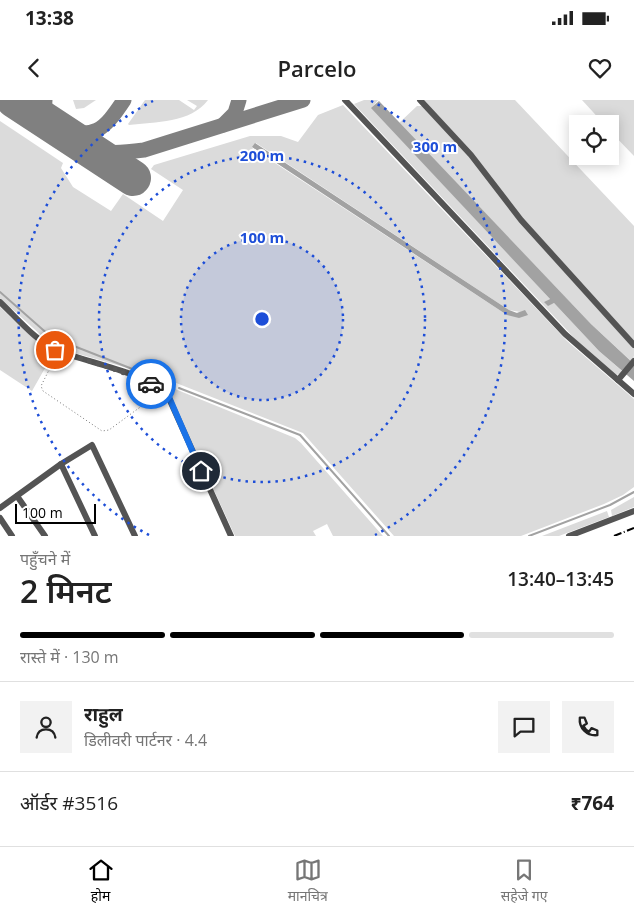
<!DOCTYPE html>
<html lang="hi">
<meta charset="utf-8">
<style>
:root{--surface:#fff;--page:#f2f2f2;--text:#222;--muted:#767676;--line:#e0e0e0;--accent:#000}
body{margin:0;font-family:"Open Sans","Noto Sans Devanagari",sans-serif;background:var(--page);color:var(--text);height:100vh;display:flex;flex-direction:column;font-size:19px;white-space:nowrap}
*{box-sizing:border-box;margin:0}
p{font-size:16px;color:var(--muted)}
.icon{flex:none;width:28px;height:28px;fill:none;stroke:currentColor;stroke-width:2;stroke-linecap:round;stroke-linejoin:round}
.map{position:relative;height:436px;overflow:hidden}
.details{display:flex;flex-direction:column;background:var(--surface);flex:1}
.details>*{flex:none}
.tools{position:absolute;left:569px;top:15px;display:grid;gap:10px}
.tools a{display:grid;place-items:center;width:50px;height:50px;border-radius:0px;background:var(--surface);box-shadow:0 2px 12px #0003;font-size:25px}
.scale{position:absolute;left:15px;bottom:12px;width:81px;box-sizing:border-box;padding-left:5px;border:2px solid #000;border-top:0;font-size:14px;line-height:18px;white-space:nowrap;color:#000;-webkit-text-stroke:4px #fff;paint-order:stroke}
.pin{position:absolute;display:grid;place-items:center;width:42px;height:42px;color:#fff;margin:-21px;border:2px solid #fff;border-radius:50%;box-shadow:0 1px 5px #0007}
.courier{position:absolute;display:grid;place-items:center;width:50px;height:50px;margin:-25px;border:4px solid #1a73e8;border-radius:50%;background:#fff;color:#222;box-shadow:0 1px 6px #0007}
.head em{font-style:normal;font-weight:600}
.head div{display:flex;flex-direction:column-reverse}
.head{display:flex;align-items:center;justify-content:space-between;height:85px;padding:0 20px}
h1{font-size:32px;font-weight:600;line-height:38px}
.bar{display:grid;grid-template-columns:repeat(4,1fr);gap:8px 5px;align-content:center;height:60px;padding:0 20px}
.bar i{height:6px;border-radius:4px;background:var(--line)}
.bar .active{background:var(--accent)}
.bar p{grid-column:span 4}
.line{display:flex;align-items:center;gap:12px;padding:0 20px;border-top:1px solid var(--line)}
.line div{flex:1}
.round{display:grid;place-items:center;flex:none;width:52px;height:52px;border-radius:0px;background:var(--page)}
.status{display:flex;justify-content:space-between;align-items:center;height:35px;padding:0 25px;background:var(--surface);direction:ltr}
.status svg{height:14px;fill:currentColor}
header{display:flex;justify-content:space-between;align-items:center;height:65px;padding:0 20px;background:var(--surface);font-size:22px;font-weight:600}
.menu{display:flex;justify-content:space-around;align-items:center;height:70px;border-top:1px solid var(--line);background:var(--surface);font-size:14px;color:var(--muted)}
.menu a{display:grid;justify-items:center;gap:2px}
.menu .active{color:var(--accent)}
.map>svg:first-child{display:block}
.green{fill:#dbdbdb;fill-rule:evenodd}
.water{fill:#a2a2a2}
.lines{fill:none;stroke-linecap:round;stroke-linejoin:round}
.stream{stroke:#a2a2a2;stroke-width:2}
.taxiway{stroke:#808080;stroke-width:15}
.runway{stroke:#808080;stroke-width:36}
.path{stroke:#767676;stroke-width:1;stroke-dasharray:1 2.5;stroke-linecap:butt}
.minor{stroke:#545454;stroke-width:6}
.rail{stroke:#000;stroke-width:2;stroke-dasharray:8 2.5 1 2.5;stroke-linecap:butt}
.done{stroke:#595959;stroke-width:5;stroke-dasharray:0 9}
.route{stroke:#1a73e8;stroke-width:6}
.ring{fill:none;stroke:#1d4ed8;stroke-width:2.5;stroke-dasharray:2.5 5}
.centre{fill:#1d4ed8;stroke:#fff;stroke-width:2.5}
.ring-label{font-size:15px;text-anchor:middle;font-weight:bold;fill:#1d4ed8;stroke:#fff;stroke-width:4;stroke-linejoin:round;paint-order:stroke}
</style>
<div class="status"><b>13:38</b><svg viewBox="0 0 49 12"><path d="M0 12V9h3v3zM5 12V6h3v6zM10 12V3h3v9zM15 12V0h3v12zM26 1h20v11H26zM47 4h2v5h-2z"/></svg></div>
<header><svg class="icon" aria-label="back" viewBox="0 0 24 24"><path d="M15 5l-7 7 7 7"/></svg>Parcelo<svg class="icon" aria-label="heart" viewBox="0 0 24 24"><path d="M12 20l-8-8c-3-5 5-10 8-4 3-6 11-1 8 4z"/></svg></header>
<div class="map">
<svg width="634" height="436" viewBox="0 0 634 436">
<rect width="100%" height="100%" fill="#fff"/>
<g class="green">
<polygon points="73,0 96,0 84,8 76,9"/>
<path d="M145,0h34l15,10 3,-4 -10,-6h21c-17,23 -53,22 -79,25l-1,-1z"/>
<polygon points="364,0 378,0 372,8 550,199 545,202 548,205 554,203 599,251 622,271 620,274 616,275 580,244 354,4"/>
<polygon points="424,0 515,0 634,126 634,242 522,119"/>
<polygon points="582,0 634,0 634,56 610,31 610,24 604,24"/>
<path d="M343,5l224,236 67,58v88l-11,8 -19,9 -83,32h-127l-91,-103 -137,-54 -112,-32 -54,-49v-177l63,42 -2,5 12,19 38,24 12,-17 40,27 20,-31 -32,-21 3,-4 96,-29h31l17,6 20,-27zM256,43l253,167 11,2 -13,3 -255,-167z"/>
<polygon points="417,6 422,6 469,55 518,120 634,249 634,256 631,261 591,224 399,23"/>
<polygon points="0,207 44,248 53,254 32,291 0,270"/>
<polygon points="175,289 295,338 301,343 383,436 333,436 327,424 313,431 316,436 235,436 169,292"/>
<polygon points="634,397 634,407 612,416 611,410"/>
<polygon points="607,411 609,417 559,436 542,436"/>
</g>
<g class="water">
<polygon points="379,1 591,224 634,264 634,281 599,251 554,203 548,206 544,202 550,199 371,8"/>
<polygon points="255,43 509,210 517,213 525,210 528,215 519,218 507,215 252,47"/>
</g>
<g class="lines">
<g class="stream">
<polyline points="0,192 50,236"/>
<polyline points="56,239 168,283"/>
<polyline points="179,288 300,335 389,436"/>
<polyline points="529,436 610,405 634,392"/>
</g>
<g class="taxiway">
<path d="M45,0c-1,12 1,20 11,28"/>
<path d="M16,2c10,4 19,9 26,-2"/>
<polyline points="223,25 235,13 239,0"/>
<path d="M58,29c37,11 46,1 66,-29"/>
<path d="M75,41c27,14 39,13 69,9l159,-50"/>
</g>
<polyline class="runway" points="14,0 133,78"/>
<polyline class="path" points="56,256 41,286 43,291 102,331 109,330 158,294"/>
<g class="minor">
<polyline points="345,0 565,234 634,294"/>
<polyline points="420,0 471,55 521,120 634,245"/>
<path d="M0,202c15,14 38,41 56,48 32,13 85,21 111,44l64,142"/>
<polyline points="618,280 634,261"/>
<polyline points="61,364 95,436"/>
<polyline points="17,396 45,436"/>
<polyline points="0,408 61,364 92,345 135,436"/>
<polyline points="0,418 12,436"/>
<polyline points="569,436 634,411"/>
</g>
<polyline class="rail" points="614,436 634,428"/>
</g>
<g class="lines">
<polyline class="done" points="55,250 114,269 151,284"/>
<polyline class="route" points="151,284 163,291 169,297 201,371"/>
</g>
<circle cx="262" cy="219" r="81" fill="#1d4ed8" fill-opacity=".12"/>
<g class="ring">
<circle cx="262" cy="219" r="81"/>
<circle cx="262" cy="219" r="163"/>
<path d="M149 435A244 244 0 0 1 153 1M371 1A244 244 0 0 1 375 435"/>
</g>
<circle cx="262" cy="219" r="8" class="centre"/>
<g class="ring-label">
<text x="435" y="52">300 m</text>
<text x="262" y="61">200 m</text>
<text x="262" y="143">100 m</text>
</g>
</svg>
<div class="tools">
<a><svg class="icon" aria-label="locate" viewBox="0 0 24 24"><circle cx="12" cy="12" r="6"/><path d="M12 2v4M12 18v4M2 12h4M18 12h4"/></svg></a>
</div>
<div class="scale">100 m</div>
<div class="pin" style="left:55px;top:250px;background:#ea580c"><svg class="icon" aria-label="bag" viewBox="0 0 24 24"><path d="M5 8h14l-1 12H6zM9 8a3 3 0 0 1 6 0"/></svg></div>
<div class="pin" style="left:201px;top:371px;background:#1f2937"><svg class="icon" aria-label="home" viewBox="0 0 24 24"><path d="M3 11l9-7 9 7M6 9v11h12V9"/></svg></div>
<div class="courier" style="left:151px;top:284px"><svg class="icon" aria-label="car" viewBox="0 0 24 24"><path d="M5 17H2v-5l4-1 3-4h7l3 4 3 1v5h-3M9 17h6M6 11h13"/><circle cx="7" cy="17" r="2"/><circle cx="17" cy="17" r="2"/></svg></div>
</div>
<section class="details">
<div class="head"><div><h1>2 मिनट</h1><p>पहुँचने में</p></div><em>13:40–13:45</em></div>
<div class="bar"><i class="active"></i><i class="active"></i><i class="active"></i><i></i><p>रास्ते में · 130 m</p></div>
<div class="line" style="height:90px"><a class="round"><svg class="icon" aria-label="person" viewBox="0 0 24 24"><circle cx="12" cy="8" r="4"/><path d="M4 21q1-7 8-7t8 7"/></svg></a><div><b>राहुल</b><p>डिलीवरी पार्टनर · 4.4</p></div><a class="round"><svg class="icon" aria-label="chat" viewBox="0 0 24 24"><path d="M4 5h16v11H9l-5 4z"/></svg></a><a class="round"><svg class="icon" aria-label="phone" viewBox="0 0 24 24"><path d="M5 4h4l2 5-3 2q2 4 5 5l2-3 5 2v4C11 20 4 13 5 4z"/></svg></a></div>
<div class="line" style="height:65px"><div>ऑर्डर #3516</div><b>₹764</b></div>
</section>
<nav class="menu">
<a class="active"><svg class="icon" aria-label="home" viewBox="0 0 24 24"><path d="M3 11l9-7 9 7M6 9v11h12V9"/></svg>होम</a>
<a><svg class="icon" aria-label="map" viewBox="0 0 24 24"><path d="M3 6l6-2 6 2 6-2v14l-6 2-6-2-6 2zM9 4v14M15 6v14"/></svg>मानचित्र</a>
<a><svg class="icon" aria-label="saved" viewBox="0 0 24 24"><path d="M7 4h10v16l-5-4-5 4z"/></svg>सहेजे गए</a>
</nav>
